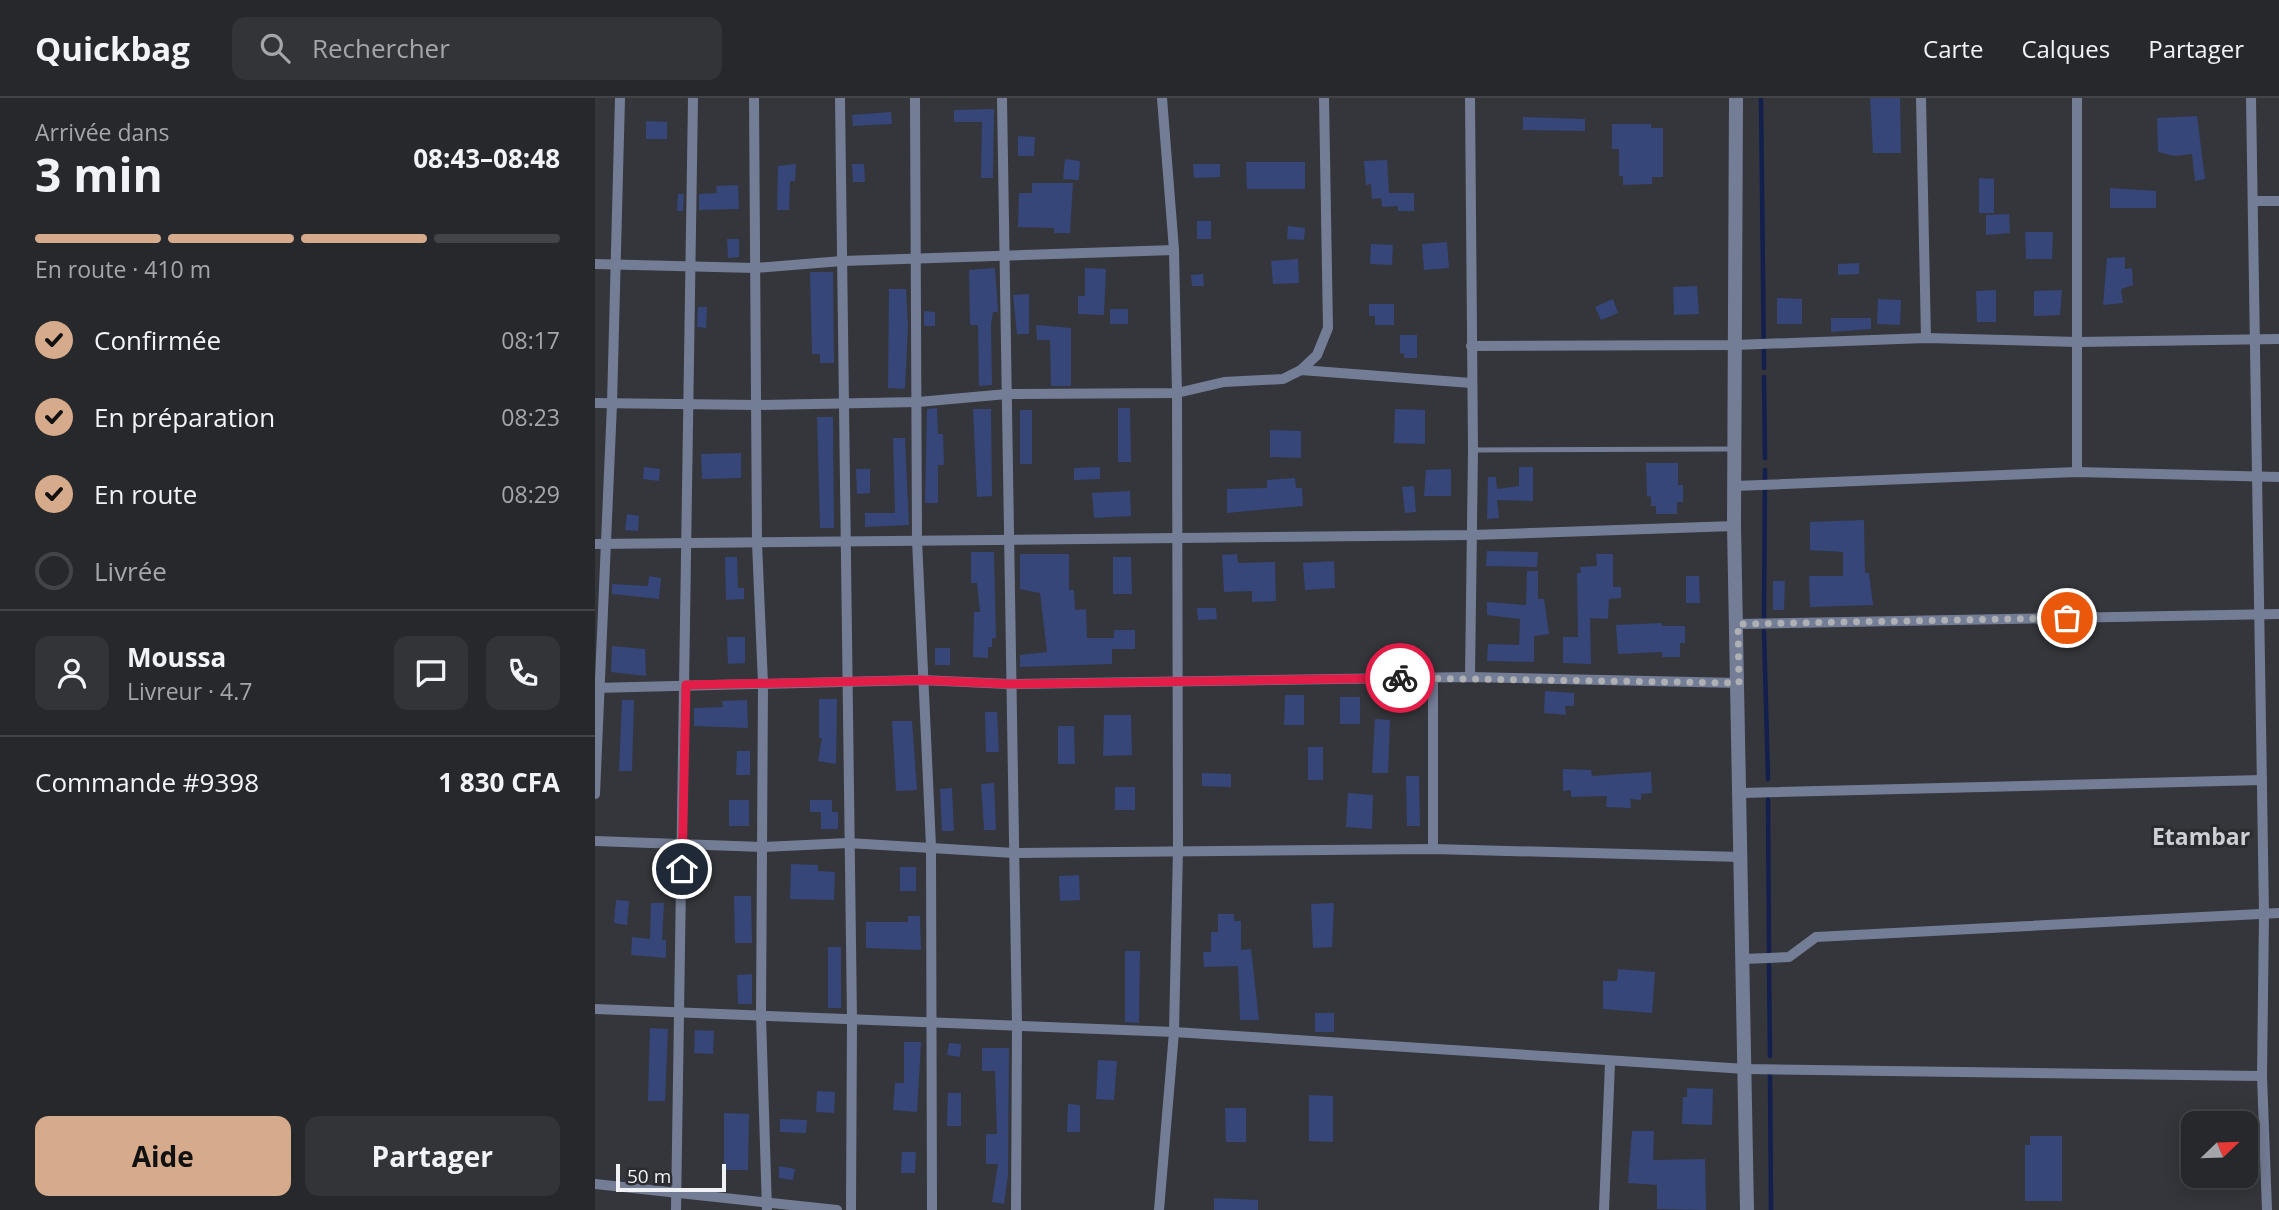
<!DOCTYPE html>
<html lang="fr">
<meta charset="utf-8">
<style>
:root{--surface:#27282c;--page:#333438;--text:#f1f3f6;--muted:#a4a6a9;--line:#434448;--accent:#d6ab8b}
body{margin:0;font-family:"Open Sans",sans-serif;background:var(--page);color:var(--text);height:100vh;display:flex;flex-direction:column;font-size:26px;white-space:nowrap}
*{box-sizing:border-box;margin:0}
p{font-size:23px;color:var(--muted)}
.icon{flex:none;width:38px;height:38px;fill:none;stroke:currentColor;stroke-width:2;stroke-linecap:round;stroke-linejoin:round}
.map{position:relative;flex:1;overflow:hidden}
.panel{display:flex;flex-direction:column;background:var(--surface);width:595px}
.panel>*{flex:none}
.needle{width:46px;rotate:67deg}
.buttons{position:absolute;left:1586px;top:1013px;display:grid;gap:14px}
.buttons a{display:grid;place-items:center;width:77px;height:77px;border-radius:14px;background:var(--surface);box-shadow:0 4px 18px #0003,0 0 0 2px var(--line);font-size:35px}
.scale{position:absolute;left:21px;bottom:18px;width:110px;box-sizing:border-box;padding-left:7px;border:4px solid #f0f1f4;border-top:0;font-size:19px;line-height:24px;white-space:nowrap;color:#f0f1f4;-webkit-text-stroke:5px #2a2c30;paint-order:stroke}
.pin{position:absolute;display:grid;place-items:center;width:60px;height:60px;color:#fff;margin:-30px;border:4px solid #fff;border-radius:50%;box-shadow:0 2px 7px #0007}
.courier{position:absolute;display:grid;place-items:center;width:70px;height:70px;margin:-35px;border:5px solid #e11d48;border-radius:50%;background:#fff;color:#222;box-shadow:0 2px 9px #0007}
.head em{font-style:normal;font-weight:700}
.head div{display:flex;flex-direction:column-reverse}
.head{display:flex;align-items:center;justify-content:space-between;height:119px;padding:0 35px}
h1{font-size:46px;font-weight:700;line-height:52px}
.bar{display:grid;grid-template-columns:repeat(4,1fr);gap:10px 7px;align-content:center;height:84px;padding:0 35px}
.bar i{height:9px;border-radius:5px;background:var(--line)}
.bar .current{background:var(--accent)}
.bar p{grid-column:span 4}
.line{display:flex;align-items:center;gap:18px;padding:0 35px;border-top:2px solid var(--line)}
.line div{flex:1}
.round{display:grid;place-items:center;flex:none;width:74px;height:74px;border-radius:14px;background:var(--page)}
ol{padding:0 35px;list-style:none}
li{display:flex;align-items:center;gap:21px;height:77px}
li p{margin-inline-start:auto}
li .icon{padding:7px;border-radius:50%;background:var(--accent);color:#111;stroke-width:4}
li:last-child{color:var(--muted)}
li i{width:38px;height:38px;border:4px solid var(--line);border-radius:50%}
.primary-button{display:flex;gap:14px;margin-top:auto;padding:14px 35px}
.primary-button a{flex:1;height:80px;border-radius:14px;background:var(--accent);color:#111;font-size:28px;font-weight:700;line-height:80px;text-align:center}
.primary-button a+a{background:var(--page);color:var(--text)}
header{display:flex;align-items:center;gap:42px;box-sizing:border-box;height:98px;padding:0 35px;background:var(--surface);border-bottom:2px solid var(--line)}
header strong{font-size:33px}
nav{display:flex;gap:38px;margin-inline-start:auto;font-size:24px}
.search{width:490px;height:63px;background:var(--page);display:flex;align-items:center;gap:18px;box-sizing:border-box;padding:0 24px;border-radius:14px;color:var(--muted);font-size:26px}
main{display:flex;flex:1;min-height:0}
.map>svg:first-child{display:block}
.lines{fill:none;stroke-linecap:round;stroke-linejoin:round}
.stream{stroke:#131f4d;stroke-width:4.5}
.building{fill:#364678}
.service{stroke:#747d96;stroke-width:5}
.minor{stroke:#747d96;stroke-width:10}
.tertiary{stroke:#747d96;stroke-width:14}
.done{stroke:#aeb0b3;stroke-width:7;stroke-dasharray:0 12.6}
.route{stroke:#e11d48;stroke-width:9}
.labels{text-anchor:middle;dominant-baseline:central;stroke-width:6;stroke-linejoin:round;paint-order:stroke}
.neighbourhood-label{font-size:23px;font-weight:bold;fill:#cccfd5;stroke:#2a2c30}
</style>
<header>
<strong>Quickbag</strong>
<div class="search"><svg class="icon" aria-label="search" viewBox="0 0 24 24"><circle cx="10" cy="10" r="6"/><path d="M15 15l6 6"/></svg>Rechercher</div>
<nav><a>Carte</a><a>Calques</a><a>Partager</a></nav>
</header>
<main>
<section class="panel">
<div class="head"><div><h1>3 min</h1><p>Arrivée dans</p></div><em>08:43–08:48</em></div>
<div class="bar"><i class="current"></i><i class="current"></i><i class="current"></i><i></i><p>En route · 410 m</p></div>
<ol>
<li><svg class="icon" aria-label="check" viewBox="0 0 24 24"><path d="M5 12l5 5 9-10"/></svg>Confirmée<p>08:17</p></li>
<li><svg class="icon" aria-label="check" viewBox="0 0 24 24"><path d="M5 12l5 5 9-10"/></svg>En préparation<p>08:23</p></li>
<li><svg class="icon" aria-label="check" viewBox="0 0 24 24"><path d="M5 12l5 5 9-10"/></svg>En route<p>08:29</p></li>
<li><i></i>Livrée</li>
</ol>
<div class="line" style="height:126px"><a class="round"><svg class="icon" aria-label="person" viewBox="0 0 24 24"><circle cx="12" cy="8" r="4"/><path d="M4 21q1-7 8-7t8 7"/></svg></a><div><b>Moussa</b><p>Livreur · 4.7</p></div><a class="round"><svg class="icon" aria-label="chat" viewBox="0 0 24 24"><path d="M4 5h16v11H9l-5 4z"/></svg></a><a class="round"><svg class="icon" aria-label="phone" viewBox="0 0 24 24"><path d="M5 4h4l2 5-3 2q2 4 5 5l2-3 5 2v4C11 20 4 13 5 4z"/></svg></a></div>
<div class="line" style="height:91px"><div>Commande #9398</div><b>1 830 CFA</b></div>
<div class="primary-button"><a>Aide</a><a>Partager</a></div>
</section>
<div class="map">
<svg width="1684" height="1112" viewBox="0 0 1684 1112">
<rect width="100%" height="100%" fill="#34363b"/>
<g class="lines">
<g class="stream">
<polyline points="1166,0 1169,270"/>
<polyline points="1169,279 1170,360"/>
<polyline points="1169,520 1170,372"/>
<polyline points="1169,533 1173,681"/>
<polyline points="1173,701 1174,854"/>
<polyline points="1174,867 1175,958"/>
<polyline points="1175,976 1176,1112"/>
</g>
</g>
<g class="building">
<polygon points="1275,0 1305,0 1306,55 1278,55"/>
<polygon points="399,11 398,80 386,80 387,24 359,24 359,12"/>
<polygon points="296,14 297,26 258,28 257,17"/>
<polygon points="1602,18 1610,81 1600,83 1597,56 1579,58 1563,54 1562,20"/>
<polygon points="928,19 990,21 990,33 928,32"/>
<polygon points="51,23 72,24 72,41 51,41"/>
<polygon points="1017,26 1056,26 1056,30 1068,30 1068,79 1057,79 1057,86 1028,87 1028,78 1024,78 1024,51 1017,51"/>
<polygon points="423,38 440,39 439,58 423,58"/>
<polygon points="470,61 485,63 484,82 468,81"/>
<polygon points="792,62 794,95 819,95 819,113 803,113 803,108 787,109 786,100 777,101 776,86 771,87 769,63"/>
<polygon points="651,64 710,64 710,91 652,91"/>
<polygon points="201,66 200,83 195,83 194,112 182,112 183,68"/>
<polygon points="257,66 269,66 270,84 258,84"/>
<polygon points="598,66 625,66 625,79 599,80"/>
<polygon points="1384,80 1399,81 1399,115 1384,115"/>
<polygon points="437,85 478,85 475,135 459,135 459,130 423,129 424,95 437,95"/>
<polygon points="143,87 144,111 104,112 104,96 122,95 121,88"/>
<polygon points="1515,90 1561,93 1561,110 1515,110"/>
<polygon points="83,96 89,96 88,113 82,113"/>
<polygon points="1414,116 1415,135 1391,137 1391,117"/>
<rect x="602" y="123" width="14" height="18"/>
<polygon points="693,128 710,130 709,142 692,141"/>
<polygon points="1430,134 1458,134 1457,161 1431,161"/>
<polygon points="132,141 144,141 144,159 133,160"/>
<polygon points="852,144 854,170 829,172 827,146"/>
<polygon points="776,146 798,147 797,167 775,166"/>
<polygon points="1530,159 1530,171 1537,170 1538,187 1526,191 1528,205 1508,207 1512,160"/>
<polygon points="703,161 704,185 678,186 676,163"/>
<polygon points="1264,165 1264,176 1243,177 1243,166"/>
<polygon points="400,170 403,214 398,214 396,226 397,287 384,288 383,227 375,227 374,172"/>
<polygon points="490,170 511,171 509,217 483,216 483,198 490,198"/>
<polygon points="215,174 238,174 239,265 225,265 225,256 217,256"/>
<polygon points="608,176 609,188 597,188 596,177"/>
<polygon points="1102,188 1104,216 1079,217 1078,189"/>
<polygon points="294,191 311,191 313,228 310,291 293,290"/>
<polygon points="1401,192 1401,224 1382,224 1381,193"/>
<polygon points="1467,192 1465,217 1439,218 1439,193"/>
<polygon points="434,196 434,236 422,236 418,197"/>
<polygon points="1182,200 1207,201 1207,226 1182,226"/>
<polygon points="1018,201 1023,215 1006,222 1000,209"/>
<polygon points="1283,201 1306,202 1305,227 1282,226"/>
<polygon points="774,206 799,206 799,227 780,227 780,218 774,218"/>
<polygon points="103,209 112,209 111,230 102,229"/>
<rect x="515" y="211" width="18" height="15"/>
<polygon points="329,213 340,214 340,228 329,228"/>
<polygon points="1236,220 1276,220 1276,231 1236,234"/>
<polygon points="441,227 476,230 476,288 456,288 455,242 442,242"/>
<polygon points="805,237 822,237 822,260 809,260 809,256 805,255"/>
<polygon points="342,310 343,336 348,336 349,367 343,367 343,405 330,405 332,311"/>
<polygon points="523,310 535,310 536,364 523,364"/>
<polygon points="378,311 396,311 397,398 382,399"/>
<polygon points="800,311 830,312 830,346 799,345"/>
<rect x="425" y="312" width="12" height="54"/>
<polygon points="222,319 238,319 239,430 225,430"/>
<polygon points="675,332 706,333 706,360 675,359"/>
<polygon points="298,340 310,340 314,427 270,429 270,415 300,415"/>
<polygon points="146,355 146,380 107,381 106,356"/>
<polygon points="1051,365 1083,365 1083,387 1088,387 1088,404 1082,404 1082,416 1061,416 1061,408 1056,408 1056,398 1052,399"/>
<polygon points="49,369 65,371 64,383 48,381"/>
<polygon points="505,369 505,381 479,382 479,370"/>
<polygon points="924,369 938,369 938,403 902,402 904,420 892,421 893,379 901,379 902,391 924,388"/>
<polygon points="261,371 275,371 275,395 262,396"/>
<polygon points="856,371 856,398 829,398 831,372"/>
<polygon points="700,380 701,390 707,390 708,408 632,415 632,391 672,390 672,382"/>
<polygon points="819,388 821,414 810,415 807,389"/>
<polygon points="535,393 536,418 499,420 497,395"/>
<polygon points="32,416 44,418 43,433 30,432"/>
<polygon points="1269,422 1270,475 1274,475 1278,507 1215,509 1214,478 1248,478 1248,454 1215,452 1215,424"/>
<polygon points="892,453 943,454 942,469 891,468"/>
<polygon points="376,454 399,454 401,540 397,540 397,549 393,549 393,560 378,559 379,514 385,514 382,485 376,485"/>
<polygon points="425,456 474,456 474,492 479,492 480,512 491,511 492,540 519,540 519,532 540,532 540,551 517,551 517,566 425,569 425,557 452,554 445,495 425,491"/>
<polygon points="642,456 643,465 680,464 681,503 657,504 657,493 629,494 627,457"/>
<polygon points="1001,456 1018,456 1018,489 1026,489 1026,500 1014,501 1013,521 995,520 996,566 968,565 968,539 983,539 982,475 986,475 985,469 1002,468"/>
<polygon points="130,459 142,459 143,490 149,490 149,501 131,502"/>
<polygon points="518,459 536,459 537,496 518,496"/>
<polygon points="739,463 740,490 710,492 708,465"/>
<polygon points="932,473 943,473 943,501 949,501 954,536 939,538 939,564 892,563 893,546 924,547 925,521 892,517 892,504 931,507"/>
<polygon points="54,478 66,480 64,501 17,496 17,486 53,488"/>
<polygon points="1091,478 1104,478 1105,505 1091,505"/>
<polygon points="1178,483 1190,483 1189,512 1178,512"/>
<polygon points="602,510 621,510 622,521 603,522"/>
<polygon points="1067,525 1067,528 1090,528 1090,545 1085,545 1085,559 1067,559 1067,554 1023,556 1021,527"/>
<polygon points="132,539 150,539 150,565 133,566"/>
<polygon points="17,548 50,551 51,578 16,574"/>
<rect x="340" y="550" width="15" height="17"/>
<polygon points="950,593 979,595 979,608 970,608 971,617 949,615"/>
<polygon points="690,597 709,597 709,627 689,627"/>
<rect x="745" y="599" width="20" height="27"/>
<polygon points="224,601 242,601 241,666 223,663 227,640 224,640"/>
<polygon points="27,602 39,602 37,673 24,673"/>
<polygon points="152,602 153,630 99,628 99,610 128,609 127,603"/>
<polygon points="390,614 402,614 404,654 391,654"/>
<polygon points="509,617 536,617 537,657 508,658"/>
<polygon points="780,621 795,622 793,675 777,675"/>
<polygon points="297,623 317,623 322,692 301,693"/>
<polygon points="463,628 479,628 480,666 463,666"/>
<rect x="713" y="649" width="15" height="33"/>
<polygon points="142,653 155,653 155,677 141,677"/>
<polygon points="968,671 996,672 997,678 1056,674 1057,695 1046,696 1046,702 1035,701 1036,710 1011,709 1012,698 976,699 976,692 968,693"/>
<polygon points="607,675 636,676 636,689 607,688"/>
<polygon points="811,678 824,678 825,728 812,728"/>
<polygon points="399,685 401,732 389,732 386,686"/>
<rect x="520" y="689" width="20" height="23"/>
<polygon points="357,690 359,733 347,733 345,691"/>
<polygon points="753,695 778,697 777,731 751,729"/>
<rect x="134" y="702" width="20" height="26"/>
<polygon points="215,702 237,702 237,714 243,714 243,731 226,731 226,714 215,714"/>
<polygon points="196,766 223,767 223,773 240,774 239,802 195,801"/>
<rect x="305" y="769" width="16" height="24"/>
<polygon points="484,777 485,802 465,803 464,778"/>
<polygon points="139,798 156,798 157,845 140,845"/>
<polygon points="21,802 34,803 32,827 19,825"/>
<polygon points="56,805 69,805 67,842 71,842 71,860 36,857 37,839 55,841"/>
<polygon points="739,805 737,849 718,850 716,806"/>
<polygon points="623,816 639,816 639,823 646,823 646,852 656,851 664,922 645,922 643,868 609,869 608,854 616,854 616,834 623,834"/>
<polygon points="313,818 325,818 326,852 271,850 271,824 313,824"/>
<rect x="233" y="849" width="13" height="61"/>
<polygon points="530,853 545,853 544,925 530,924"/>
<polygon points="1023,871 1060,874 1057,915 1008,911 1008,883 1022,883"/>
<polygon points="157,876 157,906 143,906 142,877"/>
<rect x="720" y="915" width="19" height="19"/>
<polygon points="55,930 73,931 70,1003 53,1003"/>
<polygon points="100,932 119,933 118,956 99,955"/>
<polygon points="309,944 326,944 322,1014 298,1012 300,985 309,985"/>
<polygon points="354,945 366,946 365,959 352,957"/>
<polygon points="387,950 414,950 413,1077 409,1106 397,1104 403,1066 391,1066 391,1036 402,1036 400,973 387,973"/>
<polygon points="503,962 522,963 519,1002 501,1001"/>
<polygon points="1092,990 1118,991 1117,1027 1087,1026 1088,999 1092,999"/>
<polygon points="222,993 240,994 239,1015 221,1014"/>
<polygon points="353,995 366,995 366,1028 352,1028"/>
<polygon points="714,997 738,998 738,1044 714,1043"/>
<polygon points="473,1006 485,1007 485,1034 472,1034"/>
<polygon points="630,1010 651,1010 651,1044 631,1044"/>
<polygon points="129,1015 154,1016 153,1072 129,1072"/>
<polygon points="185,1021 212,1022 211,1035 185,1034"/>
<polygon points="1037,1033 1059,1033 1058,1062 1110,1061 1111,1112 1062,1111 1062,1087 1033,1085"/>
<polygon points="1435,1038 1467,1038 1467,1103 1430,1103 1430,1047 1435,1047"/>
<polygon points="307,1054 321,1054 320,1075 306,1075"/>
<polygon points="184,1068 200,1071 198,1082 184,1080"/>
<polygon points="619,1100 663,1102 663,1112 619,1112"/>
</g>
<g class="lines">
<polyline class="service" points="878,352 1137,351"/>
<g class="minor">
<polyline points="159,0 162,445 168,586 166,918 172,1112"/>
<polyline points="245,0 257,922 256,1112"/>
<polyline points="320,0 322,442 336,748 337,1112"/>
<polyline points="407,0 422,928 421,1112"/>
<polyline points="1326,0 1331,240"/>
<polyline points="1656,0 1669,816 1667,978 1672,1112"/>
<polyline points="1658,103 1684,103"/>
<polyline points="0,166 160,170 247,163 579,152"/>
<polyline points="876,248 1140,247 1331,240 1482,244 1684,241"/>
<polyline points="706,272 722,257 733,230 729,0"/>
<polyline points="0,305 162,307 323,304 412,296 582,295 629,284 688,281 706,272 876,285"/>
<polyline points="1482,374 1482,0"/>
<polyline points="1140,388 1482,374 1684,379"/>
<polyline points="0,446 877,437 1139,428"/>
<polyline points="1143,526 1684,516"/>
<polyline points="875,579 878,352 875,0"/>
<polyline points="838,580 838,751"/>
<polyline points="0,590 326,582 414,586 875,579 1144,585"/>
<polyline points="1147,695 1667,682"/>
<polyline points="0,696 17,306 25,0"/>
<polyline points="0,743 168,749 253,745 419,755 838,751 1146,759"/>
<polyline points="1149,861 1194,859 1221,839 1684,815"/>
<polyline points="0,911 579,934 1151,971 1667,978"/>
<polyline points="0,1086 242,1112"/>
<polyline points="81,1112 98,0"/>
<polyline points="564,1112 579,934 583,751 582,295 579,152 567,0"/>
<polyline points="1009,1112 1015,965"/>
</g>
<polyline class="tertiary" points="1141,0 1139,428 1152,1112"/>
</g>
<g class="lines">
<polyline class="done" points="805,580 1144,585 1143,526 1472,520"/>
<polyline class="route" points="87,771 91,587 326,582 414,586 805,580"/>
</g>
<g class="labels">
<g class="neighbourhood-label">
<text x="1606" y="738">Etambar</text>
</g>
</g>
</svg>
<div class="buttons">
<a><svg class="needle" viewBox="-14 -14 28 28"><path d="M0-13l5 13h-10z" fill="#e53935"/><path d="M0 13l5-13h-10z" fill="#a4a6a9"/></svg></a>
</div>
<div class="scale">50 m</div>
<div class="pin" style="left:1472px;top:520px;background:#ea580c"><svg class="icon" aria-label="bag" viewBox="0 0 24 24"><path d="M5 8h14l-1 12H6zM9 8a3 3 0 0 1 6 0"/></svg></div>
<div class="pin" style="left:87px;top:771px;background:#1f2937"><svg class="icon" aria-label="home" viewBox="0 0 24 24"><path d="M3 11l9-7 9 7M6 9v11h12V9"/></svg></div>
<div class="courier" style="left:805px;top:580px"><svg class="icon" aria-label="bike" viewBox="0 0 24 24"><circle cx="6" cy="16" r="4"/><circle cx="18" cy="16" r="4"/><path d="M6 16l4-8h5l3 8M10 8l3 8H6M13 5h3"/></svg></div>
</div>
</main>
